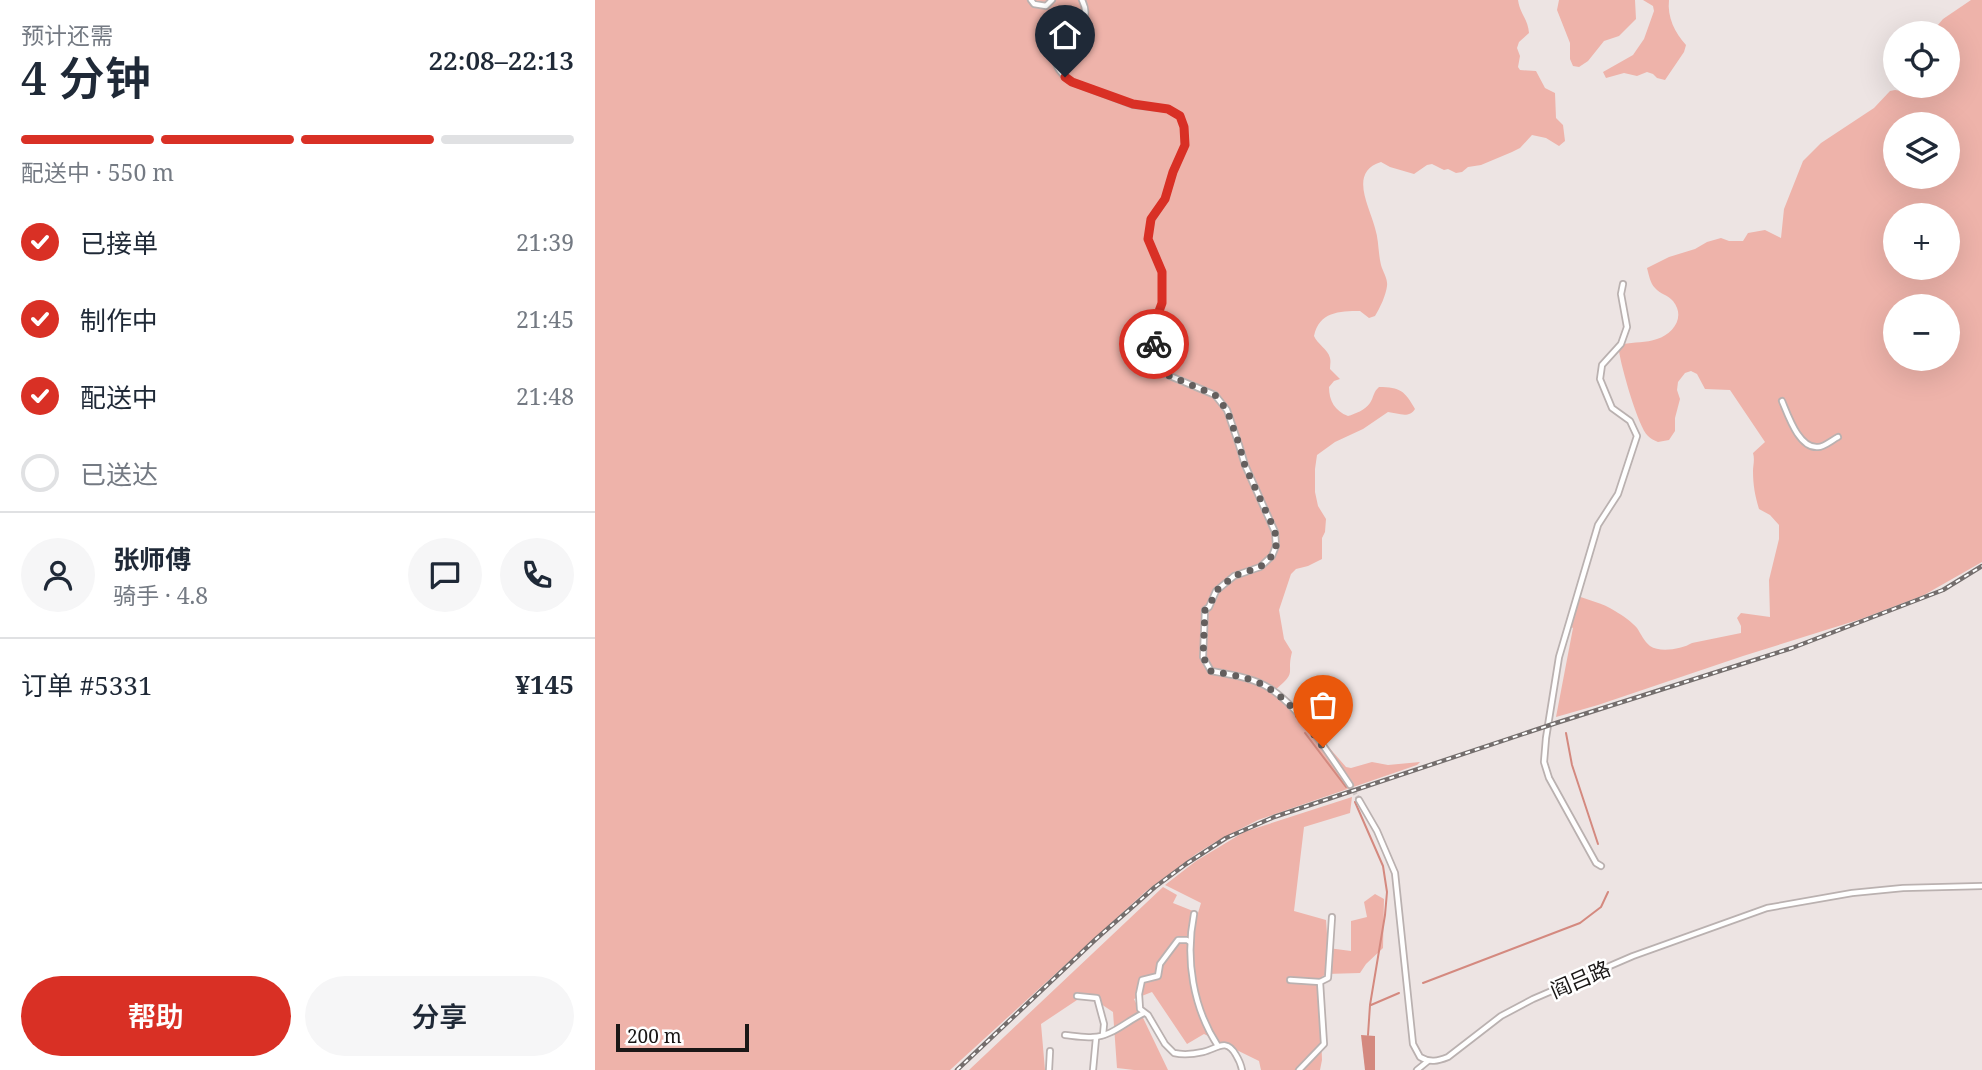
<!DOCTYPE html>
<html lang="zh">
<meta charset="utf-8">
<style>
:root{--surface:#fff;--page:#f6f6f7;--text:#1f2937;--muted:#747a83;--line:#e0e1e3;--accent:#d93025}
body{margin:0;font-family:"Noto Serif","Noto Sans SC",serif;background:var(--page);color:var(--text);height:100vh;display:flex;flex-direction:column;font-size:26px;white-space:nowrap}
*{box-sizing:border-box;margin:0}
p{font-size:23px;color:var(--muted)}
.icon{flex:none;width:38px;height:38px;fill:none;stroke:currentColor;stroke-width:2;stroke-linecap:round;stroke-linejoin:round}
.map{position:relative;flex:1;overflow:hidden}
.details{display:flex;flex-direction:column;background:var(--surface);width:595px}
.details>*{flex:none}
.buttons{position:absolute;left:1288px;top:21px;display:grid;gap:14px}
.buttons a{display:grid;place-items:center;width:77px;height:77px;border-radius:50%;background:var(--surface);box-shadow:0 7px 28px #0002;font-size:35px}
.scale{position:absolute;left:21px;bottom:18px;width:133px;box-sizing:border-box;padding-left:7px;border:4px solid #1a1716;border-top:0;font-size:19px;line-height:24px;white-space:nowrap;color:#1a1716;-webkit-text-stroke:5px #fff;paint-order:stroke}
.pin{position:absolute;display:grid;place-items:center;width:60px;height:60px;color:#fff;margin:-72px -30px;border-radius:50% 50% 50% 0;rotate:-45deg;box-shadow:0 0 7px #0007}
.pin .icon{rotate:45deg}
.courier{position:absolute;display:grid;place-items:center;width:70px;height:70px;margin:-35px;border:5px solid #d93025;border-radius:50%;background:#fff;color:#222;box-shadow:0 2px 9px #0007}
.summary em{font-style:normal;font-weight:600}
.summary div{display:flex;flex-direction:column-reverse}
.summary{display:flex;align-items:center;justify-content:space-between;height:119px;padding:0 21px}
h1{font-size:46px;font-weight:600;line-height:52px}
.bar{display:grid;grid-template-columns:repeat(4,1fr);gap:10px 7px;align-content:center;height:84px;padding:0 21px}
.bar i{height:9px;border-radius:5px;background:var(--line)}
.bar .selected{background:var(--accent)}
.bar p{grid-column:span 4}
.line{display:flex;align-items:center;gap:18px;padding:0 21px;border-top:2px solid var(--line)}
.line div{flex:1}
.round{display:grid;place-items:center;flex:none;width:74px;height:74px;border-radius:37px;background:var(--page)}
ol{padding:0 21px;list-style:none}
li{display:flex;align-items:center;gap:21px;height:77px}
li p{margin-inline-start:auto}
li .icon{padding:7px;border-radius:50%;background:var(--accent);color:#fff;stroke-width:4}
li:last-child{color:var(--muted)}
li i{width:38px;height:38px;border:4px solid var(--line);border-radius:50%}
.action{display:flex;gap:14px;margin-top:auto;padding:14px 21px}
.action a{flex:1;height:80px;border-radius:42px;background:var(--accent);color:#fff;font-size:28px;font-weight:600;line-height:80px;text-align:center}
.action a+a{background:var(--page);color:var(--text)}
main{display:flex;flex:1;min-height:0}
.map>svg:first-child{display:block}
.green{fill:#eeb3aa;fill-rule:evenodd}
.water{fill:#d4897f}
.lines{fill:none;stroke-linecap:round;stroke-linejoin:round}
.stream{stroke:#d4897f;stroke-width:2}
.street-tunnel{stroke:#cdc5c4;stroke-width:4.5;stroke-dasharray:4.5 2;stroke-linecap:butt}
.street-casing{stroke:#bab1b0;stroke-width:8}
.street{stroke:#fff;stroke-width:4.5}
.rail-casing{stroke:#746e6d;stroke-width:4.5}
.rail{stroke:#fff;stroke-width:2;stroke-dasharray:5;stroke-linecap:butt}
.done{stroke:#645f5e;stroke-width:7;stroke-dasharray:0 12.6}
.route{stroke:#d93025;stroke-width:9}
.labels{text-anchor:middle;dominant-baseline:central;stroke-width:5;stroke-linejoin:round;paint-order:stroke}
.street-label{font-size:21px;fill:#1a1716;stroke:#fff}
</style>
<main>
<section class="details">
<div class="summary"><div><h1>4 分钟</h1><p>预计还需</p></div><em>22:08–22:13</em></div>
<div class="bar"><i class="selected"></i><i class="selected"></i><i class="selected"></i><i></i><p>配送中 · 550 m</p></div>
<ol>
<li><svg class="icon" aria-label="check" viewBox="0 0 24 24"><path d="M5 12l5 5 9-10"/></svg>已接单<p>21:39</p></li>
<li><svg class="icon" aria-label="check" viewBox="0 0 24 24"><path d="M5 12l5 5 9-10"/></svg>制作中<p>21:45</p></li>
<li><svg class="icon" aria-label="check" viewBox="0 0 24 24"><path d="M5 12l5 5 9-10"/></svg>配送中<p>21:48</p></li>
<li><i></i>已送达</li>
</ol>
<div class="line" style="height:126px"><a class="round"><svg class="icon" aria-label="person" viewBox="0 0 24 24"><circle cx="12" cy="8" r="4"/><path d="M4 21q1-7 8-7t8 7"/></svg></a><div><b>张师傅</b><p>骑手 · 4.8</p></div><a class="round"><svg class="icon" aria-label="chat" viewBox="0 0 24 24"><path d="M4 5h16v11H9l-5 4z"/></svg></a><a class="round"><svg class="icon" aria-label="phone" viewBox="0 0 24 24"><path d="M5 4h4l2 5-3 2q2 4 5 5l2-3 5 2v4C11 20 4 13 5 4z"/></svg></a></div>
<div class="line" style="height:91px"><div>订单 #5331</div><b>¥145</b></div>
<div class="action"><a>帮助</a><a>分享</a></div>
</section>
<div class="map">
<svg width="1387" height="1070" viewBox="0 0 1387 1070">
<rect width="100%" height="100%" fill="#ede4e3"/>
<g class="green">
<path d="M0,0h923c2,14 10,19 11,33l-10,9 -2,6 3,8 -2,11 2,3 16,1 9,17 10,5 1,25 7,7 2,16 -6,5 -13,-8 -14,-3 -12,13 -8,4 -31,13 -13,2 -6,5 -6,1 -8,-4 -4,1 -12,-6 -5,1 -13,9 -24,-7 -9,-5c-33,10 -11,45 -6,66 4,12 3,25 6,37 2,7 7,14 6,21 -1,9 -7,22 -12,30l-6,2 -9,-7c-21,0 -41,1 -46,25 3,8 14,13 16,22 1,4 0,7 0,11l10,10 -6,2 -5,6c0,14 6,24 19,29 7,-2 17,-6 22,-13 4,-6 3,-11 9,-16 21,0 26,4 36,22 -6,10 -17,4 -27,3l-25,17 -28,13 -18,13 -2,14v23l3,14 8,13 -1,13 -3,6v21l-14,7 -12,3 -5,5 -12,36 5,29 8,13c-6,23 6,19 -17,38l18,16 53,61 5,1 21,-6 16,3 32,-3 -3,3 -159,55 -41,21 -21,13 -51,38 -195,178h-355z"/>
<polygon points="964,0 1040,0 1041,19 1024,36 1009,41 993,61 984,67 978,66 975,59 975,43 962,10"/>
<path d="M1048,0h26c-2,17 6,33 17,45l-2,7 -19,28 -8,-2 -4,-4 -6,-2 -10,4 -13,-3 -18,5 -3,-6 30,-17 11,-16 10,-28 -1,-5z"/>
<path d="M1376,0h11v562l-58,33 -63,24 -118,37 -145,49 -42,12 17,-89 -6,-3 8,-30c13,5 28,8 40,16 7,4 17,11 22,17 4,6 7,13 13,18 10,7 32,3 42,-3l49,-10v-7l-4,-8 4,-5 29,4 -1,-37 10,-41v-14l-9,-10 -11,-6c-4,-13 -6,-24 -6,-38 0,-6 2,-11 0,-18l12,-11 -35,-52 -25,-1 -8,-15 -6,-3 -6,2 -7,9 -1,8 3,9 -5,19v13l-6,9 -11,2c-4,-2 -7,-3 -10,-6 -10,-9 -27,-70 -29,-85l4,-7c11,-2 23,-1 34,-5 16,-5 29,-22 16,-38 -5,-6 -13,-7 -18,-13 -5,-5 -6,-13 -8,-20l22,-11 26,-8 12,-7 14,-4 8,3h14l5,-8 17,-3 16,8 3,-29 19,-48 18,-18 53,-35 16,-17 5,-1 12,2 7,-6h34v-53h-17l12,-14zM1300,124h53v53h-53zM1300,215h53v53h-53zM1300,306h53v53h-53z"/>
<polygon points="757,797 755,813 709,827 699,911 731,920 733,948 756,951 756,921 772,917 769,902 780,894 789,899 788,948 771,964 765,973 731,974 724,979 727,1060 725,1070 666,1070 664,1061 609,1034 592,1044 557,992 539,999 573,1070 539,1070 522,1068 518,1012 491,994 446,1024 450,1070 374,1070 568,887 582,895 578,903 603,913 606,903 570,885 601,861 649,832"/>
</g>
<polygon class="water" points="766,1035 780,1036 780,1070 770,1070"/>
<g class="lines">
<g class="stream">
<polyline points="710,733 751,787"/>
<polyline points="971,733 977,765 1003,844"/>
<polyline points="760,802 788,866 792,892 790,915 775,1005 773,1035"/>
<polyline points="828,983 985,923 1006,907 1013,892"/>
<polyline points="776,1005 804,993"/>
</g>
<polyline class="street-tunnel" points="755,785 764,800"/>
<g class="street-casing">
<g id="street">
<polyline points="436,0 439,4 451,6 457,0"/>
<path d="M487,0c3,6 5,15 1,22 -11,21 -49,33 -11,60l61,23 35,4 12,7 4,11 1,18 -12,27 -8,27 -14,21 -3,19 14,33v31l-8,22v29l9,19 52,22 12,15 12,35 6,20 30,67 1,14 -4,10 -12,11 -26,9 -18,15 -7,16 -4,3 -2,47 8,14c17,3 37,6 53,14 33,17 65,69 86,100"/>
<path d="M1187,401c6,14 17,48 36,46 6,0 14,-7 20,-10"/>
<path d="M764,800l18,31 18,42 18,171 7,13c10,6 18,4 28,0l53,-41 32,-17 100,-43 134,-48 85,-15 51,-5 79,-2"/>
<polyline points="1006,866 1001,863 954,778 949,762 951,738 964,657 1003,525 1023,494 1042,436 1035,421 1017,408 1005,379 1007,365 1026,344 1032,327 1026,294 1028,284"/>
<path d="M599,914c-9,45 -1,94 24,132"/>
<path d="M595,942l-3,-2h-9l-18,24 -2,12 -16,4 -3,14 1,15 8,6 17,29 9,9c9,2 20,1 29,-1 14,-3 23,-15 33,3 3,5 5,9 6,15"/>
<polyline points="695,980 725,982 733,978 737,917"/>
<polyline points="482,996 502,998 509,1024 508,1035"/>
<path d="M470,1035c9,1 19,3 28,2 18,0 35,-17 51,-24"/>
<polyline points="454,1070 455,1051"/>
<polyline points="498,1070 501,1038"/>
<polyline points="704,1070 729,1044 725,982"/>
<polyline points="822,1070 833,1061"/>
</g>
</g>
<use href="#street" class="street"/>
<g class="rail-casing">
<polyline id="rail" points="362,1070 501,939 560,887 591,864 631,838 679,817 961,723 1197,648 1348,590 1387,566"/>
</g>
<use href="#rail" class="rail"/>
</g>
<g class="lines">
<path class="done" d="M559,344v10l9,19 52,22 12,15 12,34 6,22 30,65 1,15 -4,10 -12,11 -26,9 -18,15 -7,16 -4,3 -2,47 8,14c17,3 38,6 54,15 25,14 42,39 58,61"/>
<polyline class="route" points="470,77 477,82 538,104 573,109 585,116 589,127 590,145 578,172 570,199 556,219 553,239 567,272 567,303 559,325 559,344"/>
</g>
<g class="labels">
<g class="street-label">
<text transform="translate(985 979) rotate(-23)">阎吕路</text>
</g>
</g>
</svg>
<div class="buttons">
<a><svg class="icon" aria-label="locate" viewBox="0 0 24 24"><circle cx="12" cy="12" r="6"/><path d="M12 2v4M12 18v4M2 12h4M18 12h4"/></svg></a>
<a><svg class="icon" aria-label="layers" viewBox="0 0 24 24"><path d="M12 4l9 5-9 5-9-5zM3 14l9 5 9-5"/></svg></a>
<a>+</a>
<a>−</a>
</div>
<div class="scale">200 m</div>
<div class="pin" style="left:728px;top:747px;background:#ea580c"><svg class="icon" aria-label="bag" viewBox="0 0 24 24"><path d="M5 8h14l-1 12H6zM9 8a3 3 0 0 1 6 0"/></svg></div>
<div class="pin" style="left:470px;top:77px;background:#1f2937"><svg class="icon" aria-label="home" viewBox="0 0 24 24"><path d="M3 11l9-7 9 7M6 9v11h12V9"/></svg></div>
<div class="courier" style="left:559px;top:344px"><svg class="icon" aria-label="bike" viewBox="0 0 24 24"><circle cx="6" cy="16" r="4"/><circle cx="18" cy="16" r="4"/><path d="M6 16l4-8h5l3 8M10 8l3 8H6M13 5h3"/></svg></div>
</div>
</main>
